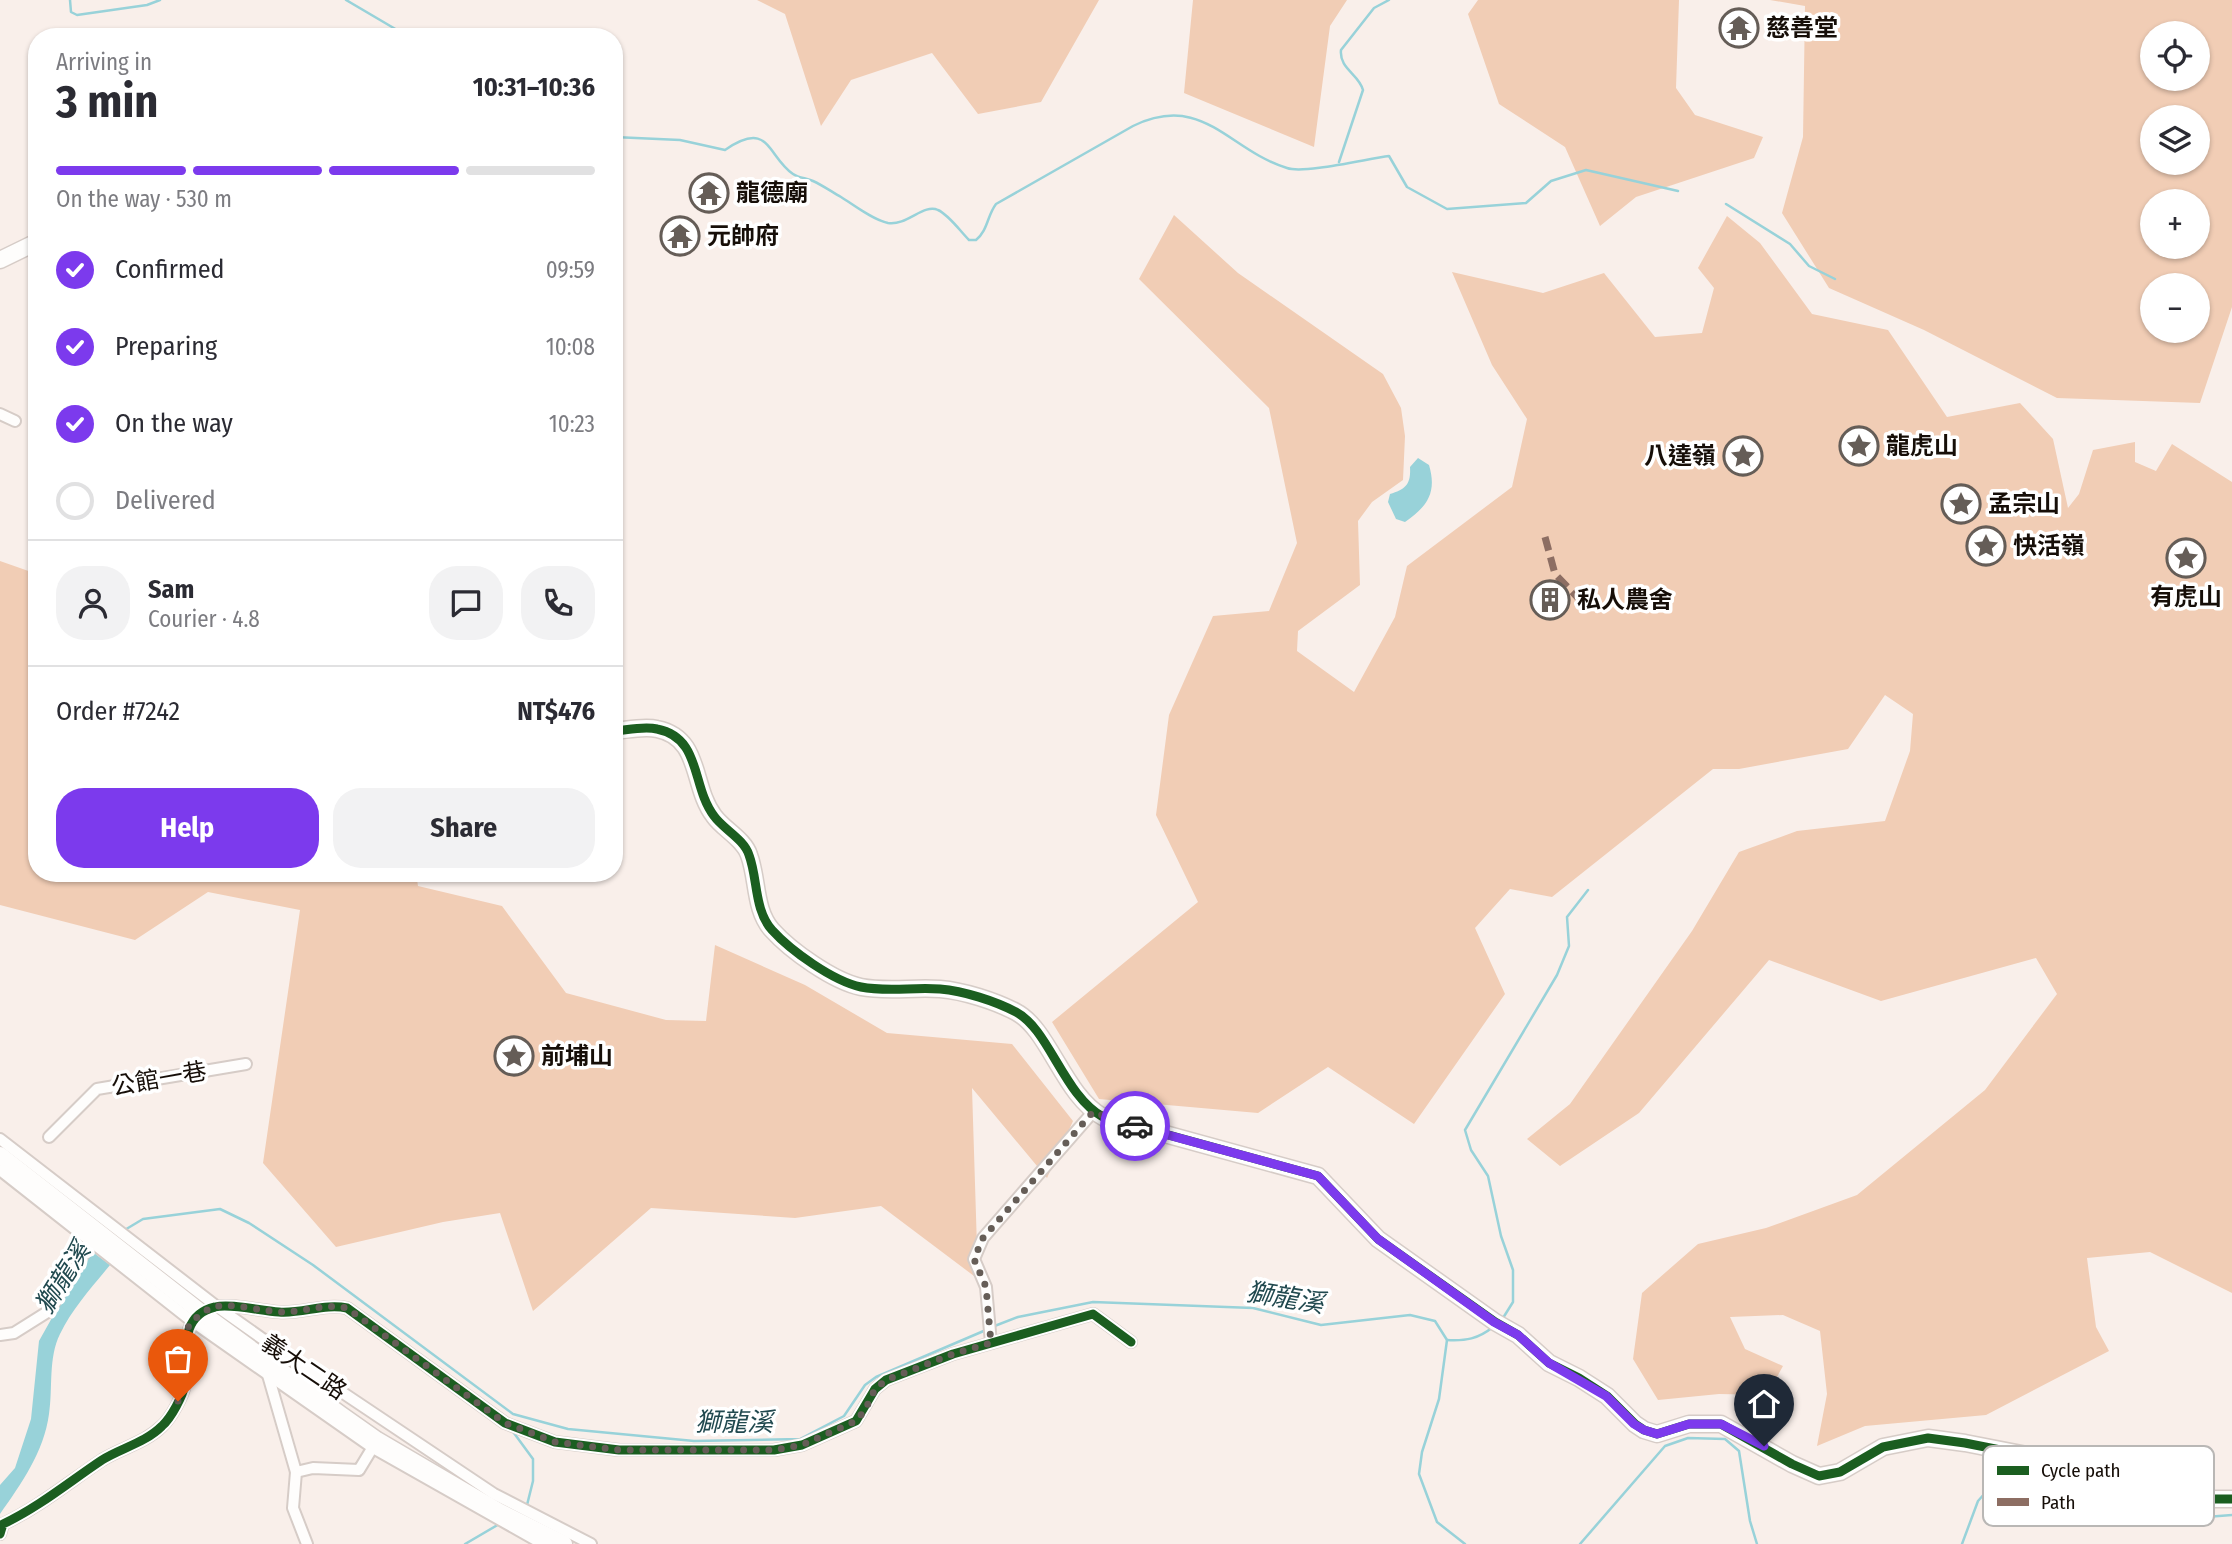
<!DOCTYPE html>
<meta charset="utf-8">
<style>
:root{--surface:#fff;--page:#f2f2f3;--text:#2b2b33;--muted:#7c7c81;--line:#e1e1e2;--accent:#7c3aed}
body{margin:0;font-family:"Fira Sans Condensed","Noto Sans TC",sans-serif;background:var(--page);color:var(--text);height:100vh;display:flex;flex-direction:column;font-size:26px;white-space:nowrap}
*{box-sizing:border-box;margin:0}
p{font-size:23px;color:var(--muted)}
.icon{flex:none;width:38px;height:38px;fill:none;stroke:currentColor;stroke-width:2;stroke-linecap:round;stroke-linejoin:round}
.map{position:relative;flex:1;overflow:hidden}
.sheet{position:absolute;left:28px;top:28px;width:595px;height:854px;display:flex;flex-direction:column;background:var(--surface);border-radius:28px;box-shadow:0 2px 5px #0004}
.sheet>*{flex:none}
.tools{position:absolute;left:2140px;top:21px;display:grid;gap:14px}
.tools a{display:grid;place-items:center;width:70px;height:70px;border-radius:50%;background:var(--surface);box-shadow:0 2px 5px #0004;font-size:35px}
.pin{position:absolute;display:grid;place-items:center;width:60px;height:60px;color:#fff;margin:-72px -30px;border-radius:50% 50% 50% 0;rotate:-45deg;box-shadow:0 0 7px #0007}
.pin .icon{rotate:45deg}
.courier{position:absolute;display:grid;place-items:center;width:70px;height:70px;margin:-35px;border:5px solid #7c3aed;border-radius:50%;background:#fff;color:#222;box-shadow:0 2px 9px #0007}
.summary em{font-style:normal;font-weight:700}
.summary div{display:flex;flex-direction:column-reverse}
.summary{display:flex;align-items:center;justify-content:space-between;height:119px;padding:0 28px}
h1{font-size:46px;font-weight:700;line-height:52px}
.bar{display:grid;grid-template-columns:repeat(4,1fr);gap:10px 7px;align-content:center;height:84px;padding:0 28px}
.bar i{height:9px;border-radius:5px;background:var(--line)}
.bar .selected{background:var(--accent)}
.bar p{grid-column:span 4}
.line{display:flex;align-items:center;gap:18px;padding:0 28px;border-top:2px solid var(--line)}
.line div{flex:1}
.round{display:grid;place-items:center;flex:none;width:74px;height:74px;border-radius:28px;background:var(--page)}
ol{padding:0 28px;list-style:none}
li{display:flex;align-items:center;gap:21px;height:77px}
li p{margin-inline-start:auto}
li .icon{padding:7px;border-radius:50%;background:var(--accent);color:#fff;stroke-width:4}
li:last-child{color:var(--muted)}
li i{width:38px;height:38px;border:4px solid var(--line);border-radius:50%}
.primary-button{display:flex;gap:14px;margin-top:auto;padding:14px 28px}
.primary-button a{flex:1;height:80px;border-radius:28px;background:var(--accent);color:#fff;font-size:28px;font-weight:700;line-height:80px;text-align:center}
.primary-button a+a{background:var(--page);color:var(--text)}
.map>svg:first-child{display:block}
.forest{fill:#f1cdb5;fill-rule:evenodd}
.water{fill:#98d2d9}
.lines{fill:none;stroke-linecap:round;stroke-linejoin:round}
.stream{stroke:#98d2d9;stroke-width:2.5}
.building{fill:#e2d4d0}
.street-casing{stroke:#d6ccc7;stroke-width:14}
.secondary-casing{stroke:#d6ccc7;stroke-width:19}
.street{stroke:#fefdfc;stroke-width:10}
.secondary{stroke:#fefdfc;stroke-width:16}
.quiet{stroke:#8d6e63;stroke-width:7;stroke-dasharray:14 7;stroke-linecap:butt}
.cycleway-casing{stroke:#fff;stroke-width:13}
.cycleway{stroke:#1b5e20;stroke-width:9}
.done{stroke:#655d57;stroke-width:7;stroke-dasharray:0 12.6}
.route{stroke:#7c3aed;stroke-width:9}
.labels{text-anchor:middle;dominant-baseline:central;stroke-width:7;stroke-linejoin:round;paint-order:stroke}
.poi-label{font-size:24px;font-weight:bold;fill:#160e08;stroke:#fff;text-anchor:start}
.street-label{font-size:24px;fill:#160e08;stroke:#fff}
.water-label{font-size:26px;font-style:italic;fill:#21494f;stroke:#fff}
.key{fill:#fff;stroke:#b9b7b5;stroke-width:2}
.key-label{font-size:19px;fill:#160e08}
</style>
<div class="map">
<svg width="2232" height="1544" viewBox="0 0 2232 1544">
<rect width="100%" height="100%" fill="#f9efea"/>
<g class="forest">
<polygon points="757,0 1099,0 1041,102 978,114 932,53 851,80 821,126 785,14"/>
<polygon points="1193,0 1347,0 1330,26 1314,147 1184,93"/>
<polygon points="1478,0 1679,0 1676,88 1695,115 1763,137 1754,158 1636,197 1600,226 1565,147 1499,104 1468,14"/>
<path d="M1770,0h462v307l-32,96 -143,-5 -133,-68 -95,-42 -47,-75 21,-76 2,-131zM2152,33h46v46h-46zM2152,117h46v46h-46zM2198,201v46h-46v-46zM2152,285h46v46h-46z"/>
<polygon points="1174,215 1238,273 1383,374 1401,408 1405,436 1403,480 1372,502 1358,521 1360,585 1298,631 1297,651 1354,692 1395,617 1407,566 1512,487 1527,419 1492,365 1452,272 1543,293 1604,273 1655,337 1702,333 1714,288 1698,268 1727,216 1760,243 1812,314 1888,330 1947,417 2020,403 2053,439 2068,508 2079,494 2093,450 2135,442 2135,462 2156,471 2172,444 2232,482 2232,1293 2150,1252 2087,1258 2096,1327 2109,1351 1986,1415 1865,1426 1817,1446 1827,1394 1820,1331 1783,1315 1730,1317 1745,1349 1783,1366 1767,1395 1719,1394 1658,1400 1633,1359 1642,1293 1698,1244 1766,1228 1857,1195 1985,1090 2057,994 2036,958 1881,1001 1769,960 1639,1113 1560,1166 1527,1139 1570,1104 1692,931 1739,852 1797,831 1885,821 1910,751 1913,714 1885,695 1848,749 1739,769 1713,769 1552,897 1510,889 1475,928 1505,994 1414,1124 1328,1067 1258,1113 1099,1099 1052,1022 1198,902 1156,815 1169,715 1213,616 1269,611 1297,543 1269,408 1139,279"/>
<polygon points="0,561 37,574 37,873 416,873 418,886 502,906 566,993 666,1020 706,1021 715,945 805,985 887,1033 1012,1044 1073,1121 1047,1178 972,1088 978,1279 881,1206 795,1218 651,1208 533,1311 500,1213 443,1222 336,1247 263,1163 300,910 208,892 135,940 0,905"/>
</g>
<g class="water">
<path d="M1418,458l11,7c8,27 -1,41 -24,57l-9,-3 -8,-17 2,-8c16,-5 21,-10 20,-27z"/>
<path d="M90,1250l20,15c-18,22 -38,44 -50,69 -12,24 -7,54 -11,80 -5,38 -28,70 -49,100v-29l15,-17 16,-49 8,-78z"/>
</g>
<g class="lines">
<g class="stream">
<polyline points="70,0 71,12 77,15 147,5 160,0"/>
<polyline points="346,0 409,37"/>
<path d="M614,137l66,3 45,10c45,-31 42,6 68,24 6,4 13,4 20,7 9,4 19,11 28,16 13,8 32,23 47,26 19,3 36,-20 50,-13 11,5 22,21 31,30h7c12,-10 11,-24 20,-36l137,-78c70,-34 95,24 154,42 17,6 79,-9 102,-12l18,31 40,22 79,-6 25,-22 35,-11 92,21"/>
<path d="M1339,162l24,-72c-4,-16 -24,-21 -22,-40l33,-42 15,-8"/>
<polyline points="1726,204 1790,244 1809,266 1835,279"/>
<polyline points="123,1231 143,1219 220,1209 249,1223 313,1265 513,1414 568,1429 694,1441 800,1439 844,1416 865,1385 876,1377 986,1330"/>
<polyline points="1503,1318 1513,1302 1513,1270 1501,1236 1488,1176 1471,1150 1465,1130 1557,975 1569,946 1567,917 1588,890"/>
<polyline points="992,1327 1018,1317 1093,1302 1253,1308 1321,1325 1410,1315 1435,1321 1447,1340 1439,1399 1422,1452 1419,1474 1437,1522 1465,1544"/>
<path d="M1447,1340c19,1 31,-1 46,-13"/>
<polyline points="511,1429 533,1459 533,1481 527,1505"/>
<polyline points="465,1544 501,1523"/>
<polyline points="1580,1544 1665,1446 1688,1438 1725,1439 1739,1451 1750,1521 1757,1544"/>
<polyline points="1962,1544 1978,1501 1993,1484 2011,1479 2075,1489 2167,1520 2232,1515"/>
</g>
</g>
<g class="building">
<polygon points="1753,16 1756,36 1725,41 1722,21"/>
<polygon points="692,222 693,248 667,250 666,223"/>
</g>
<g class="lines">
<g class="street-casing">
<g id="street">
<polyline points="0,414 15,421"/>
<polyline points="49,1137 97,1089 246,1064"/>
<polyline points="0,1139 216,1306 267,1342 494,1494 591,1544"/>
<polyline points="0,1170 193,1322 373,1448 543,1544"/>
<polyline points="0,1335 14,1333 49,1311 95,1235"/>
<polyline points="991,1343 986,1287 974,1259 983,1238 1093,1112"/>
<polyline points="268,1375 296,1472 313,1468 359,1470 376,1442"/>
<polyline points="296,1472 293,1508 307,1544"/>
<path d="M0,1534l3,-10c36,-17 66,-42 99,-64 19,-12 43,-17 60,-34 9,-8 21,-30 23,-42 3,-28 -8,-68 30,-77 15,-4 46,4 64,5 23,2 46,-9 68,-4l158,115 50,19 64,8h155l28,-5 54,-24 19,-32 11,-9 67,-26 140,-40 38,28"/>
</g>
</g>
<g class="secondary-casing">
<g id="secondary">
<polyline points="0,260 37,242"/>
<path d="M614,731c13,-1 30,-5 43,-2 45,9 34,57 57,87 9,13 30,23 35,39 9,24 5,55 23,75 19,21 61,51 89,57 25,5 53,0 79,2 24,2 55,12 76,23 33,17 48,84 87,105l215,59 60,63 117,83 23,13 31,28 30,15 28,18 28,28 9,6 13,4 32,-10h32l71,40 27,12 21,-4 43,-25 45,-9 37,5 112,22 103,34h52"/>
<polyline points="0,1155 202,1313 340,1414 377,1440 498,1511 564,1544"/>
</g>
</g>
<use href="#street" class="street"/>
<use href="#secondary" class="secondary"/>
<polyline class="quiet" points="1545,537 1555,574 1580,600"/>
<g class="cycleway-casing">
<g id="cycleway">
<path d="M614,731c13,-1 30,-5 43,-2 45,9 34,57 57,87 9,13 30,23 35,39 9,24 5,55 23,75 19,21 61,51 89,57 25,5 53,0 79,2 24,2 55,12 76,23 33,17 48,84 87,105l215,59 60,63 117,83 23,13 31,28 30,15 28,18 28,28 9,6 13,4 32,-10h32l71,40 27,12 21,-4 43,-25 45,-9 37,5 112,22 103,34h52"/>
<path d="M0,1534l3,-10c36,-17 66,-42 99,-64 19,-12 43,-17 60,-34 9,-8 21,-30 23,-42 3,-28 -8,-68 30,-77 15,-4 46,4 64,5 23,2 46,-9 68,-4l158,115 50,19 64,8h155l28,-5 54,-24 19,-32 11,-9 67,-26 140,-40 38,28"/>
</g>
</g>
<use href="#cycleway" class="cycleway"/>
</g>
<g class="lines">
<path class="done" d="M178,1401c10,-25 1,-46 8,-69 3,-10 18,-22 28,-25 17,-5 50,5 69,5 22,0 43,-9 64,-4l158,115 50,19 64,8h155l28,-5 54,-24 9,-11 10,-21 11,-9 67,-26 38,-11 -5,-56 -12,-28 9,-21 110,-126 42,14"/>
<polyline class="route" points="1135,1126 1318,1176 1378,1239 1494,1322 1518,1335 1549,1363 1606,1396 1634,1424 1644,1430 1657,1434 1689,1424 1721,1424 1764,1446"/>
</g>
<defs>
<g id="temple-ring" transform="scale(2.0125)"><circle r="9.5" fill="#fff" stroke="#655d57" stroke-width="1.5"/><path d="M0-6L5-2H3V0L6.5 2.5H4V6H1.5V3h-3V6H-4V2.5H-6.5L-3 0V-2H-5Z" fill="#655d57"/></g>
<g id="sight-ring" transform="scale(2.0125)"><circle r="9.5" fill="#fff" stroke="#655d57" stroke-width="1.5"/><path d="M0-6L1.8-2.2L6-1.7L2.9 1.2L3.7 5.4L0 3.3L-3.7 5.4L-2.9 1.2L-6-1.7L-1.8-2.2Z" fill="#655d57"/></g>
<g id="building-ring" transform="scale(2.0125)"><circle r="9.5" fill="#fff" stroke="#655d57" stroke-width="1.5"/><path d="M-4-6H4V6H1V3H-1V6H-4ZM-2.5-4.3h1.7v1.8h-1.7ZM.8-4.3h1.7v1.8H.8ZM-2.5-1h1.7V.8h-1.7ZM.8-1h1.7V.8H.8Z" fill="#655d57"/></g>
</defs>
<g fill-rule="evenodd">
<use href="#temple-ring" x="1739" y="28"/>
<use href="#temple-ring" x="709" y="193"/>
<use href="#temple-ring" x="680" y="236"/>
<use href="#sight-ring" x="1859" y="446"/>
<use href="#sight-ring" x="1743" y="456"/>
<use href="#sight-ring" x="1961" y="504"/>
<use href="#sight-ring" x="1986" y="546"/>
<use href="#sight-ring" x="2186" y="558"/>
<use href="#building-ring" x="1550" y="600"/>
<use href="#sight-ring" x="514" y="1056"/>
</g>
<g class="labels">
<g class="poi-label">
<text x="1766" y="28">慈善堂</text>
<text x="736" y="193">龍德廟</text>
<text x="707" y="236">元帥府</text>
<text x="1886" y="446">龍虎山</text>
<text x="1716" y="456" text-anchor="end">八達嶺</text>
<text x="1988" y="504">孟宗山</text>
<text x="2013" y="546">快活嶺</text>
<text x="2186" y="597" text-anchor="middle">有虎山</text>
<text x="1577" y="600">私人農舍</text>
<text x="541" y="1056">前埔山</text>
</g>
<g class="street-label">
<text transform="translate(159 1079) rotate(-10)">公館一巷</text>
<text transform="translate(304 1367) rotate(34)">義大二路</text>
</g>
<g class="water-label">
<text transform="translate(63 1278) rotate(-58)">獅龍溪</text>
<text transform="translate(1285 1298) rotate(9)">獅龍溪</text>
<text x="734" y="1422">獅龍溪</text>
</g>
</g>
<rect x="1983" y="1446" width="231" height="80" rx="10" class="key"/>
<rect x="1997" y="1466" width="32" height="9" fill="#1b5e20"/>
<rect x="1997" y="1498" width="32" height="8" fill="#8d6e63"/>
<g class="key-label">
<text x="2041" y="1477">Cycle path</text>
<text x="2041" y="1509">Path</text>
</g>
</svg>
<div class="tools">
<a><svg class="icon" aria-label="locate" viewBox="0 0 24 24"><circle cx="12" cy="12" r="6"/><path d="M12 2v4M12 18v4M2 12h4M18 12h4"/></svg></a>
<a><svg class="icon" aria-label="layers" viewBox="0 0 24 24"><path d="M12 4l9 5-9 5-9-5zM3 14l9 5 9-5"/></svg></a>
<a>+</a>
<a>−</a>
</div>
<div class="pin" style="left:178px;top:1401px;background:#ea580c"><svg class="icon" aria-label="bag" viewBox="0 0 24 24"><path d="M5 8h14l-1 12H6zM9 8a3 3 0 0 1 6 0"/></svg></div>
<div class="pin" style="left:1764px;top:1446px;background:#1f2937"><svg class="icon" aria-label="home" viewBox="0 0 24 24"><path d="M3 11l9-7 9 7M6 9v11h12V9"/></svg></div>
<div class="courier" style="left:1135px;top:1126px"><svg class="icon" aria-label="car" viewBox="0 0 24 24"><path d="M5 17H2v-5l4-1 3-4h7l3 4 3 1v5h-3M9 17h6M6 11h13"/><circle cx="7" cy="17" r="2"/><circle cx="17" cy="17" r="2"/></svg></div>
<section class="sheet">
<div class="summary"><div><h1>3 min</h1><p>Arriving in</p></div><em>10:31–10:36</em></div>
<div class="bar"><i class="selected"></i><i class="selected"></i><i class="selected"></i><i></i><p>On the way · 530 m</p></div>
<ol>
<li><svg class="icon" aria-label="check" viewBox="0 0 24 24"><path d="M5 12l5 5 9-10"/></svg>Confirmed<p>09:59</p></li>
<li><svg class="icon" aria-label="check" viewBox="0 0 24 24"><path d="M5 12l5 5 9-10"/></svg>Preparing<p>10:08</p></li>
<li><svg class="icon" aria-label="check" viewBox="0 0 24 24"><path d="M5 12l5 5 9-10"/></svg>On the way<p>10:23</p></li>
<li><i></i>Delivered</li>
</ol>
<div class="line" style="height:126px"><a class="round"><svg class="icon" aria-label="person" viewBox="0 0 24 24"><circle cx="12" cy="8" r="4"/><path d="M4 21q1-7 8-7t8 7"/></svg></a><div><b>Sam</b><p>Courier · 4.8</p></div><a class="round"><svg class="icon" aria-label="chat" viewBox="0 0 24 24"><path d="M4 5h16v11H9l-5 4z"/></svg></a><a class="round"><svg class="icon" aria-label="phone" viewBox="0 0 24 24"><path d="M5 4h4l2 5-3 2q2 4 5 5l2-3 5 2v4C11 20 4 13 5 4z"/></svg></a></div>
<div class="line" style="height:91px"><div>Order #7242</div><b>NT$476</b></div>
<div class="primary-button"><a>Help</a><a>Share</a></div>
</section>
</div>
